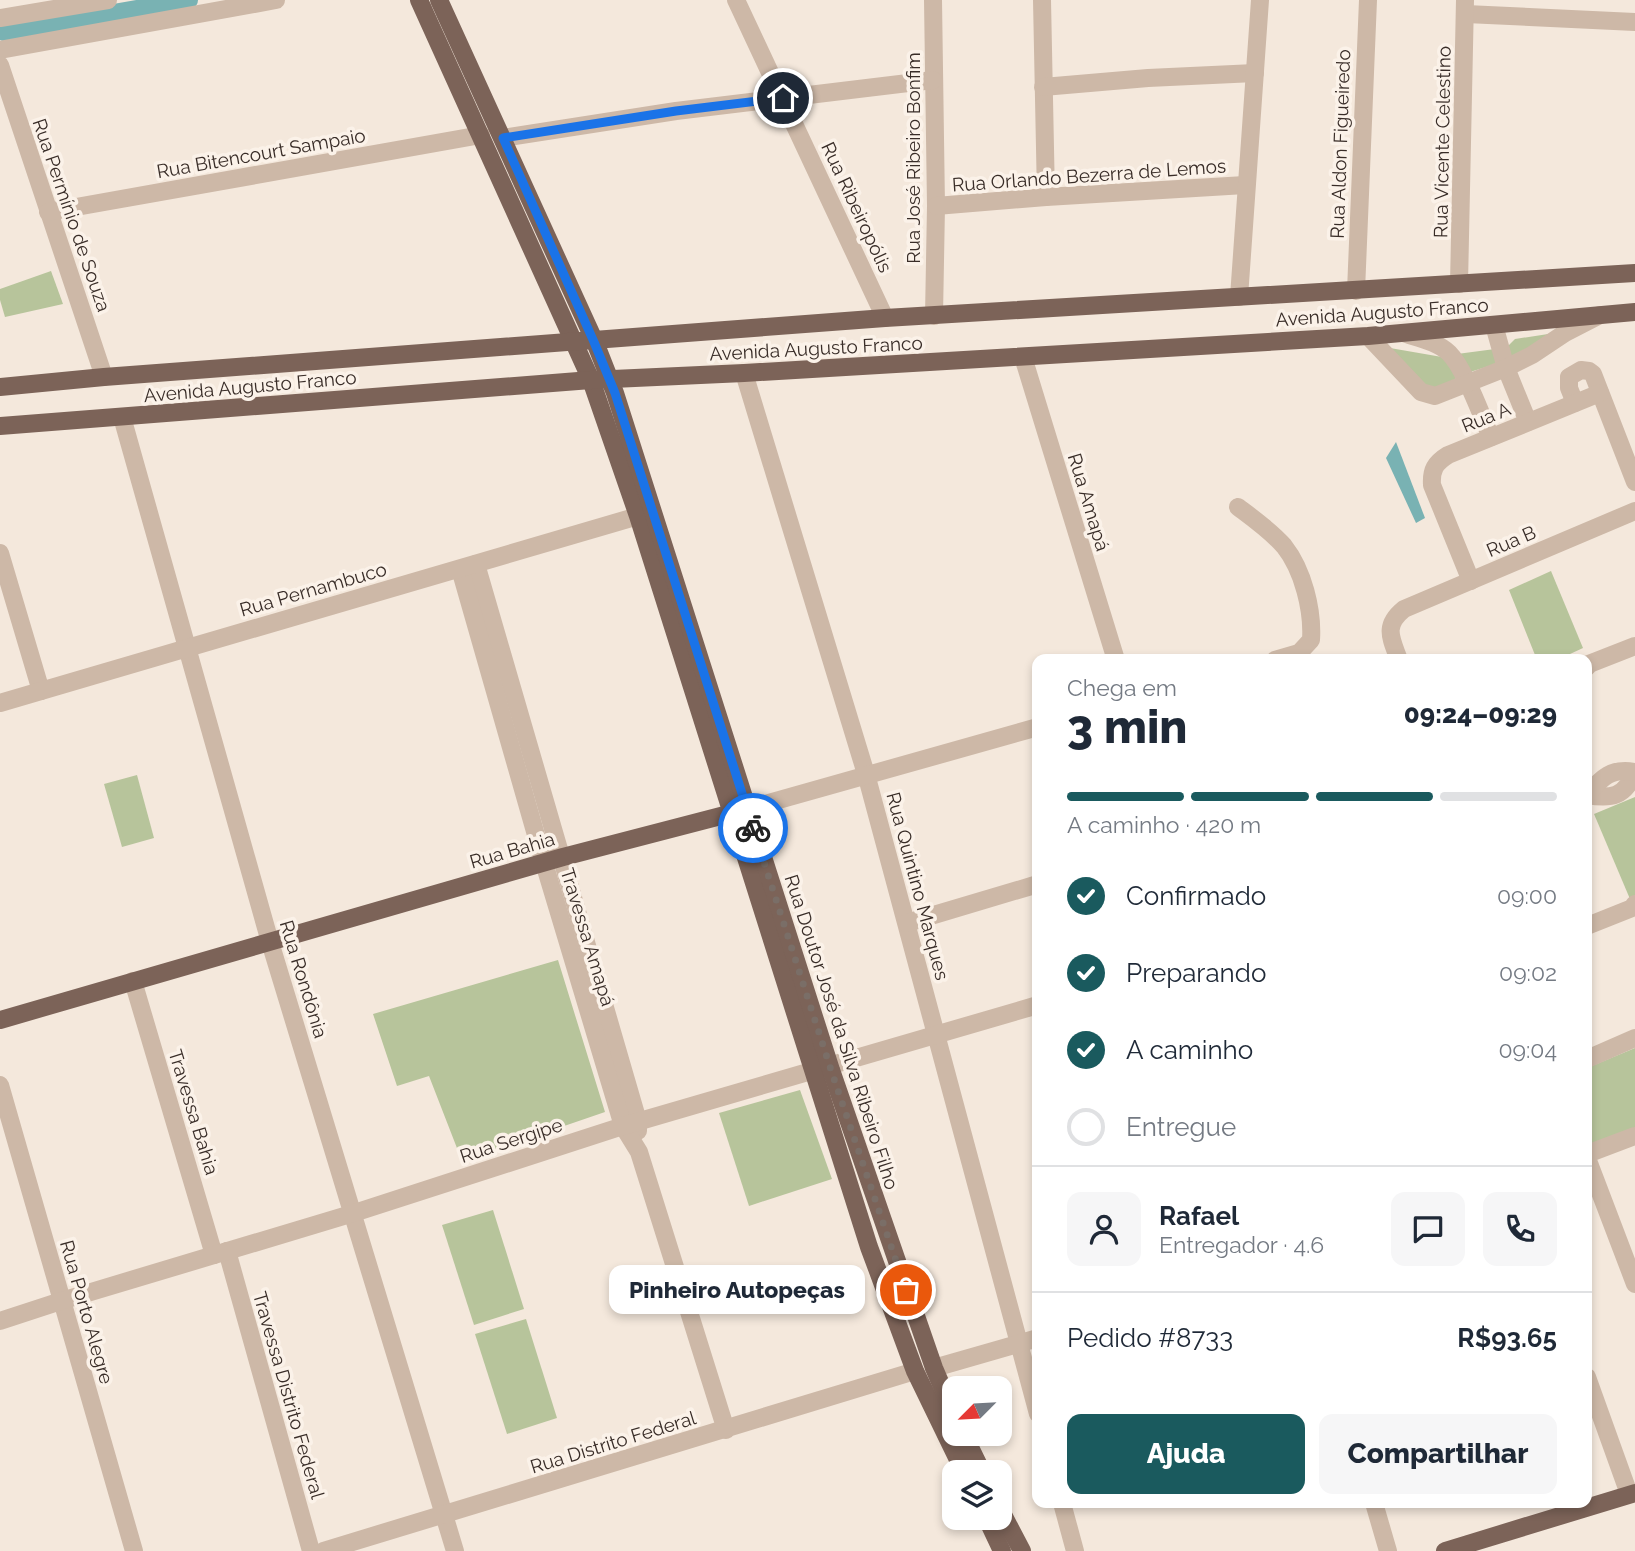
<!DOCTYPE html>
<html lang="pt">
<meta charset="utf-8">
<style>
:root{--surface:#fff;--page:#f6f6f7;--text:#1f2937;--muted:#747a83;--line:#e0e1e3;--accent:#1a5a5e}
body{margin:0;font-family:Raleway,sans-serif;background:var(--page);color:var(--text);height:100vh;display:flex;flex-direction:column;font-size:26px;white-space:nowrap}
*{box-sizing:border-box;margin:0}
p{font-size:23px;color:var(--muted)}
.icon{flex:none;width:38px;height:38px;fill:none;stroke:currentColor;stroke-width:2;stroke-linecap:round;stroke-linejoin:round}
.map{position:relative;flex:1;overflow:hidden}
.panel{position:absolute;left:1032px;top:654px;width:560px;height:854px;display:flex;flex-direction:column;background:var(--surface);border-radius:14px;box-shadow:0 4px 10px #0003}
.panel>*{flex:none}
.needle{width:46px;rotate:246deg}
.controls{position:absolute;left:942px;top:1376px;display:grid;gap:14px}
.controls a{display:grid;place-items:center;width:70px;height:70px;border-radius:14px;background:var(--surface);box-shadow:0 4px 10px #0003;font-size:35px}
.pin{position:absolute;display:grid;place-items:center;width:60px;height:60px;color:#fff;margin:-30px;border:4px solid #fff;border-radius:50%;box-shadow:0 2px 7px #0007}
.courier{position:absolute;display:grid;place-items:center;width:70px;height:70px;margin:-35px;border:5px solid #1a73e8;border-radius:50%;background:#fff;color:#222;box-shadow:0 2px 9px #0007}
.bubble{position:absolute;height:49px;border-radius:14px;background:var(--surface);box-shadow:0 4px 10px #0003;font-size:23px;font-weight:800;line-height:49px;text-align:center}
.summary em{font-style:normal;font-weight:800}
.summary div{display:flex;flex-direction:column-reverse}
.summary{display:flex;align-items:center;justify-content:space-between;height:119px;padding:0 35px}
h1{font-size:46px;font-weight:800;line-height:52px}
.bar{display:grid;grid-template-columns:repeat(4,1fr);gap:10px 7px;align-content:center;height:84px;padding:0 35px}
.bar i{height:9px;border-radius:5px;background:var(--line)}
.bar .active{background:var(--accent)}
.bar p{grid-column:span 4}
.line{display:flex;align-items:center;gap:18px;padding:0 35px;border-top:2px solid var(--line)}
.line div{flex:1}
.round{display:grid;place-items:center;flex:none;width:74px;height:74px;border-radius:14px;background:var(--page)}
ol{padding:0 35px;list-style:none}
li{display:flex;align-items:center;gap:21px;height:77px}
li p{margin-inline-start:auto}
li .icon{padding:7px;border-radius:50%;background:var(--accent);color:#fff;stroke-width:4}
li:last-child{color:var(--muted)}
li i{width:38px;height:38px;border:4px solid var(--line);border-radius:50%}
.cta{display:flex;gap:14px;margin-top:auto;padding:14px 35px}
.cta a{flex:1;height:80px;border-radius:14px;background:var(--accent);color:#fff;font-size:28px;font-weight:800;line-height:80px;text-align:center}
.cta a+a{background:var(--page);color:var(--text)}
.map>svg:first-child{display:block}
.green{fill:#b7c49b}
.water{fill:#79b2b3}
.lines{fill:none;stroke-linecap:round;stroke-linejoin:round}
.canal{stroke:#79b2b3;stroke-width:18}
.minor{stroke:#cdb8a7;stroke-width:18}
.major{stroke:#7c6358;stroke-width:18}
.done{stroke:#7a6e67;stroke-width:7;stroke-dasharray:0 12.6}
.route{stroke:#1a73e8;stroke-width:9}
.labels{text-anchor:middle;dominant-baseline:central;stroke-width:7;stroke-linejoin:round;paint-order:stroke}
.street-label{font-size:19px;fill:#392d28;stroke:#fbf2e9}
</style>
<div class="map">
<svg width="1635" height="1551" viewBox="0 0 1635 1551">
<rect width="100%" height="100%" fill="#f4e8dc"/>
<g class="green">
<polygon points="51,271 63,304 5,317 0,300 0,289"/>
<polygon points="1561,332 1508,359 1506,348 1515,339"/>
<polygon points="1390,348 1442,357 1452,364 1456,378 1452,385 1424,389"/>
<polygon points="1495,349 1496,364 1470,372 1457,354"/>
<polygon points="1551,571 1583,648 1557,660 1537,660 1509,590"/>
<polygon points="137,775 154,838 122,847 104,784"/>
<polygon points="1635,797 1635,896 1630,899 1594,814"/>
<polygon points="558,960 605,1112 462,1161 429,1076 397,1086 373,1014"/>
<polygon points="1635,1048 1635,1128 1591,1147 1587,1137 1587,1068"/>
<polygon points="800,1090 832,1179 749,1206 719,1113"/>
<polygon points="493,1210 524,1309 474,1325 442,1225"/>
<polygon points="526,1319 557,1418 507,1434 475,1334"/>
</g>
<polygon class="water" points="1396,442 1425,518 1416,523 1386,458"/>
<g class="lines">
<polyline class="canal" points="4,32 189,0"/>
<g class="minor">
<polyline points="736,0 885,318"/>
<polyline points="933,0 936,206 934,316"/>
<polyline points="1042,0 1046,197"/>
<polyline points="1466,14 1635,22"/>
<polyline points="0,18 108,0"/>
<polyline points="0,50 276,0"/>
<polyline points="0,65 104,377"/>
<polyline points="1043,87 1148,78 1255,73"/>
<polyline points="503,138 676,111 933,80"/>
<polyline points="936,206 1046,197 1245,185"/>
<polyline points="48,212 481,135"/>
<polyline points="1459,284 1465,0"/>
<polyline points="1356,291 1368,0"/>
<polyline points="1239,297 1260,0"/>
<polyline points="1494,325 1506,368 1528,422"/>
<path d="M1403,333c15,5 35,9 46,20 16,16 32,62 42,84"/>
<polyline points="1368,336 1421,392 1435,396 1506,368 1532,355 1565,333 1600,315"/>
<polyline points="1023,357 1116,660"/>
<polyline points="744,373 866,774 1038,1414"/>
<polyline points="1575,403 1569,388 1569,377 1581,370 1589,371 1593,374 1635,482"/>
<polyline points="122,417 270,942 455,1551"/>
<path d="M1238,507c16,12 33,24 46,39 19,24 29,64 27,94l-12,13 -24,7"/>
<polyline points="0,553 41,691"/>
<polyline points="476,564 638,1121 638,1131"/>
<polyline points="460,569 544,863 623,1126 639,1152 726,1430"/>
<path d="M1471,581l-39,-96c-1,-15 3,-22 16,-30l152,-62"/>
<path d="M1399,660c-8,-22 -16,-34 5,-51l231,-98"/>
<polyline points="1587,667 1589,664 1635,646"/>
<polyline points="0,703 638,516"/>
<path d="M1587,795c25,4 37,2 48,-22"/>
<path d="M1587,795c15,-18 24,-27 48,-23"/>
<polyline points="747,809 1038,727"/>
<polyline points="907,923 1038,884"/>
<polyline points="1587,926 1632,908 1635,904"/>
<polyline points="133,981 214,1255"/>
<polyline points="1587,1059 1635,1038"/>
<polyline points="0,1085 134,1551"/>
<polyline points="1587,1154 1635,1136"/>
<polyline points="1587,1158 1635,1284"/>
<polyline points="227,1251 311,1551"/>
<polyline points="0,1321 61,1301 354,1213 623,1126 1038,1005"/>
<polyline points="934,1368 1038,1338"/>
<polyline points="1587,1377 1629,1494"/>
<polyline points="1062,1503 1075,1551"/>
<polyline points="1374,1503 1388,1551"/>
<polyline points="323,1551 915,1371"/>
</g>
<g class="major">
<polyline points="419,0 591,380 638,516 869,1247 915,1371 964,1472"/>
<polyline points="439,0 595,342 615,393 831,1070 934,1368 954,1415"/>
<polyline points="0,387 104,377 885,318 1635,273"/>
<polyline points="0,426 591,380 744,373 1368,336 1635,312"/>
<polyline points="0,1020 563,857 740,811"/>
<polyline points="963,1433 982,1472"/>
<polyline points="999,1507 1022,1551"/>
<polyline points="986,1517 1002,1551"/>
<polyline points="1445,1551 1635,1493"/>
</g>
</g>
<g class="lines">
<polyline class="done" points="753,828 831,1070 906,1290"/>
<polyline class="route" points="753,828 615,393 594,342 503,138 676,111 783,98"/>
</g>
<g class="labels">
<g class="street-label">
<text transform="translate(1442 142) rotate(-89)">Rua Vicente Celestino</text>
<text transform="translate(1340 144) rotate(-88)">Rua Aldon Figueiredo</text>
<text transform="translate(261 153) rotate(-10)">Rua Bitencourt Sampaio</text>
<text transform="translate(913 158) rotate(-90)">Rua José Ribeiro Bonfim</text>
<text transform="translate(1089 175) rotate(-4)">Rua Orlando Bezerra de Lemos</text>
<text transform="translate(857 207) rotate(65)">Rua Ribeiropólis</text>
<text transform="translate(72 215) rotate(71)">Rua Permínio de Souza</text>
<text transform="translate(1382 312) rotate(-4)">Avenida Augusto Franco</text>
<text transform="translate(816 348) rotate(-3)">Avenida Augusto Franco</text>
<text transform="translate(250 386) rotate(-5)">Avenida Augusto Franco</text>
<text transform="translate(1486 417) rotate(-22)">Rua A</text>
<text transform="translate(1089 502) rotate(73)">Rua Amapá</text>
<text transform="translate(1511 541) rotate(-23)">Rua B</text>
<text transform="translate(313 589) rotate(-16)">Rua Pernambuco</text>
<text transform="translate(512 850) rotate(-16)">Rua Bahia</text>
<text transform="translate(918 886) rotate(75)">Rua Quintino Marques</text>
<text transform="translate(588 937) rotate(73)">Travessa Amapá</text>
<text transform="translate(304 979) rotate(73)">Rua Rondônia</text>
<text transform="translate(842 1032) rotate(72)">Rua Doutor José da Silva Ribeiro Filho</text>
<text transform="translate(194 1112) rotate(73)">Travessa Bahia</text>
<text transform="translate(511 1140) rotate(-18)">Rua Sergipe</text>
<text transform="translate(87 1312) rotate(74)">Rua Porto Alegre</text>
<text transform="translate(289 1395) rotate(74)">Travessa Distrito Federal</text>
<text transform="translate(613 1442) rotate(-17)">Rua Distrito Federal</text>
</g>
</g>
</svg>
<div class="controls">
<a><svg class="needle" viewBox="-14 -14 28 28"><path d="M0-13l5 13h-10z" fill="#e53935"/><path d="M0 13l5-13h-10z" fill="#747a83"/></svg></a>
<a><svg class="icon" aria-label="layers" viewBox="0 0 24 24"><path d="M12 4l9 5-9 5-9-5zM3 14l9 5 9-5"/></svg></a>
</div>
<div class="pin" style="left:906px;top:1290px;background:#ea580c"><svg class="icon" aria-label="bag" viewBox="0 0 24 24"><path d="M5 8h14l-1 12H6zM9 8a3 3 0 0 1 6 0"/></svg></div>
<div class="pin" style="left:783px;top:98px;background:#1f2937"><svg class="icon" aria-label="home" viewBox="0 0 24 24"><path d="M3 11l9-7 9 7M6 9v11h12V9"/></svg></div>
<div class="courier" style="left:753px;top:828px"><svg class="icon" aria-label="bike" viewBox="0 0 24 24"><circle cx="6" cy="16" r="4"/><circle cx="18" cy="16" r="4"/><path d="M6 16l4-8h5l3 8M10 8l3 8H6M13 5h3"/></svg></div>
<div class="bubble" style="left:609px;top:1265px;width:256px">Pinheiro Autopeças</div>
<section class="panel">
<div class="summary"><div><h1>3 min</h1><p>Chega em</p></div><em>09:24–09:29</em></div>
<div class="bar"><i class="active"></i><i class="active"></i><i class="active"></i><i></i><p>A caminho · 420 m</p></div>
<ol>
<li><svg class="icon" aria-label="check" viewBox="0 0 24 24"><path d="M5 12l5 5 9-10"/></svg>Confirmado<p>09:00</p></li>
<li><svg class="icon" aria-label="check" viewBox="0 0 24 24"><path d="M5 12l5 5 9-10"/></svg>Preparando<p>09:02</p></li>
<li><svg class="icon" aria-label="check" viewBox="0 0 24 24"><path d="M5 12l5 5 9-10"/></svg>A caminho<p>09:04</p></li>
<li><i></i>Entregue</li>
</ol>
<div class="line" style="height:126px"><a class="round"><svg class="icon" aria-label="person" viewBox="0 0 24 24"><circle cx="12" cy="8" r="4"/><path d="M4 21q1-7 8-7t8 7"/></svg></a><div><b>Rafael</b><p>Entregador · 4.6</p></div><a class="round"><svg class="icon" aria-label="chat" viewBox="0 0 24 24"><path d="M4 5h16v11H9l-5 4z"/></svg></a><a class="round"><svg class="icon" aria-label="phone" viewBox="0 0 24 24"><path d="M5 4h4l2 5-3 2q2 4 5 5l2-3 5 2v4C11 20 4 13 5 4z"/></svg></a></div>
<div class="line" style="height:91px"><div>Pedido #8733</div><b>R$93.65</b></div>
<div class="cta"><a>Ajuda</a><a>Compartilhar</a></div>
</section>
</div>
